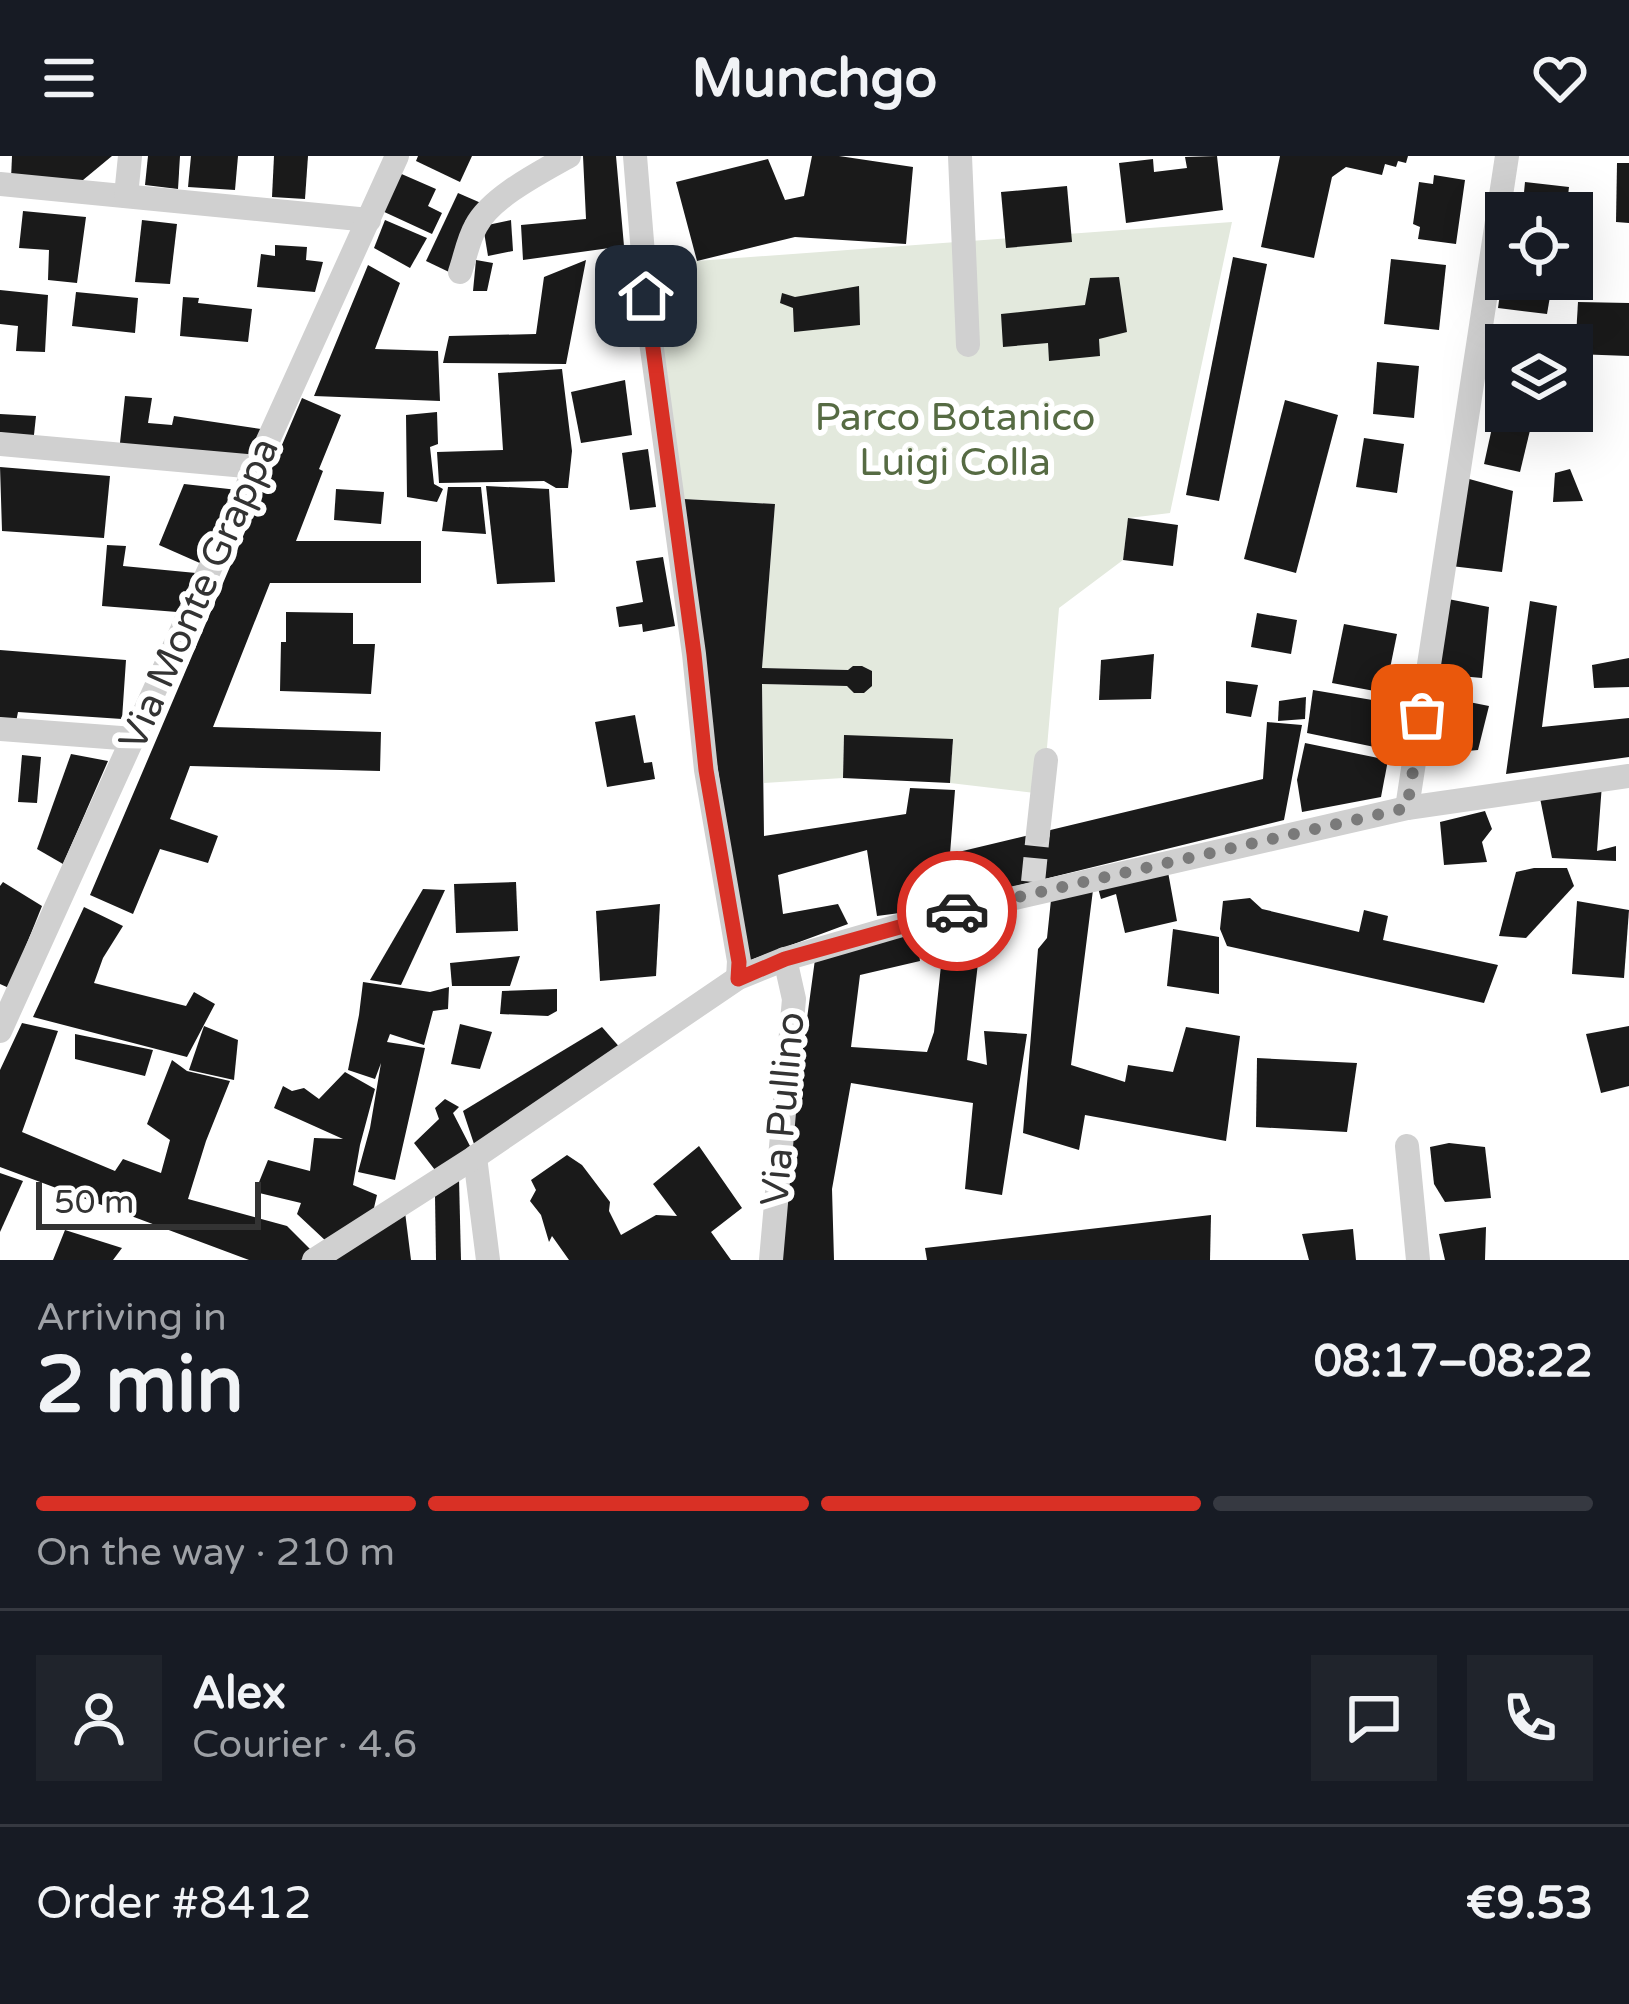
<!DOCTYPE html>
<meta charset="utf-8">
<style>
:root{--surface:#171b24;--page:#20242c;--text:#f1f3f6;--muted:#9ea1a6;--line:#363941;--accent:#d93025}
body{margin:0;font-family:"Varela Round",sans-serif;background:var(--page);color:var(--text);height:100vh;display:flex;flex-direction:column;font-size:45px;white-space:nowrap}
*{box-sizing:border-box;margin:0}
p{font-size:39px;color:var(--muted)}
.icon{flex:none;width:66px;height:66px;fill:none;stroke:currentColor;stroke-width:2;stroke-linecap:round;stroke-linejoin:round}
.map{position:relative;height:1104px;overflow:hidden}
.sheet{display:flex;flex-direction:column;background:var(--surface);flex:1}
.sheet>*{flex:none}
.tools{position:absolute;left:1485px;top:36px;display:grid;gap:24px}
.tools a{display:grid;place-items:center;width:108px;height:108px;border-radius:0px;background:var(--surface);box-shadow:0 12px 48px #0002;font-size:60px}
.scale{position:absolute;left:36px;bottom:30px;width:225px;box-sizing:border-box;padding-left:12px;border:6px solid #333;border-top:0;font-size:33px;line-height:42px;white-space:nowrap;color:#333;-webkit-text-stroke:9px #fff;paint-order:stroke}
.pin{position:absolute;display:grid;place-items:center;width:102px;height:102px;color:#fff;margin:-51px;border-radius:24px;box-shadow:0 6px 18px #0006}
.courier{position:absolute;display:grid;place-items:center;width:120px;height:120px;margin:-60px;border:9px solid #d93025;border-radius:50%;background:#fff;color:#222;box-shadow:0 3px 15px #0007}
.headline em{font-style:normal;font-weight:800}
.headline div{display:flex;flex-direction:column-reverse}
.headline{display:flex;align-items:center;justify-content:space-between;height:204px;padding:0 36px}
h1{font-size:78px;font-weight:800;line-height:90px}
.bar{display:grid;grid-template-columns:repeat(4,1fr);gap:18px 12px;align-content:center;height:144px;padding:0 36px}
.bar i{height:15px;border-radius:9px;background:var(--line)}
.bar .active{background:var(--accent)}
.bar p{grid-column:span 4}
.line{display:flex;align-items:center;gap:30px;padding:0 36px;border-top:3px solid var(--line)}
.line div{flex:1}
.round{display:grid;place-items:center;flex:none;width:126px;height:126px;border-radius:0px;background:var(--page)}
header{display:flex;justify-content:space-between;align-items:center;height:156px;padding:0 36px;background:var(--surface);font-size:54px;font-weight:800}
.map>svg:first-child{display:block}
.green{fill:#e3e9dd}
.building{fill:#1a1a1a}
.lines{fill:none;stroke-linecap:round;stroke-linejoin:round}
.street-tunnel{stroke:#d6d6d6;stroke-width:24;stroke-dasharray:24 12;stroke-linecap:butt}
.street{stroke:#d0d0d0;stroke-width:24}
.done{stroke:#7a7a7a;stroke-width:12;stroke-dasharray:0 21.6}
.route{stroke:#d93025;stroke-width:15}
.labels{text-anchor:middle;dominant-baseline:central;stroke-width:12;stroke-linejoin:round;paint-order:stroke}
.park-label{font-size:39px;fill:#566b43;stroke:#fff}
.street-label{font-size:39px;fill:#333;stroke:#fff}
</style>
<header><svg class="icon" aria-label="menu" viewBox="0 0 24 24"><path d="M4 6h16M4 12h16M4 18h16"/></svg>Munchgo<svg class="icon" aria-label="heart" viewBox="0 0 24 24"><path d="M12 20l-8-8c-3-5 5-10 8-4 3-6 11-1 8 4z"/></svg></header>
<div class="map">
<svg width="1629" height="1104" viewBox="0 0 1629 1104">
<rect width="100%" height="100%" fill="#fff"/>
<polygon class="green" points="1232,66 1170,357 1129,362 1123,404 1059,452 1043,638 950,627 953,584 844,580 843,622 764,627 762,528 847,530 864,537 872,527 871,515 859,510 848,514 762,512 775,348 684,343 642,109"/>
<g class="building">
<polygon points="12,0 112,0 77,29 11,23"/>
<polygon points="148,0 180,0 178,33 145,29"/>
<polygon points="191,0 238,0 235,34 188,31"/>
<polygon points="274,0 308,0 305,43 272,41"/>
<polygon points="418,0 472,0 460,26 416,5"/>
<polygon points="583,0 616,0 624,90 523,104 521,69 586,63"/>
<polygon points="812,0 839,0 913,11 906,88 795,81 697,105 676,26 768,3 785,44 804,40"/>
<polygon points="1217,0 1223,54 1126,67 1119,7 1153,3 1154,16 1187,12 1185,1"/>
<polygon points="1280,0 1408,0 1406,7 1398,5 1396,11 1385,8 1382,19 1346,11 1332,21 1314,102 1261,91"/>
<polygon points="1617,7 1629,7 1629,67 1616,66"/>
<polygon points="397,16 436,33 428,50 442,57 432,78 380,54"/>
<polygon points="1434,19 1465,24 1456,88 1418,83 1420,71 1413,68 1419,26 1433,28"/>
<polygon points="1525,26 1569,31 1566,57 1522,57"/>
<polygon points="1067,30 1072,86 1006,92 1001,36"/>
<polygon points="458,37 481,47 449,116 426,105"/>
<polygon points="23,55 86,61 77,127 48,124 49,94 19,92"/>
<polygon points="142,64 177,68 170,128 135,126"/>
<polygon points="385,64 427,82 410,112 374,92"/>
<polygon points="511,64 513,95 488,100 483,70"/>
<polygon points="275,89 307,91 306,104 323,106 315,136 257,131 261,98 275,100"/>
<polygon points="1233,101 1267,108 1219,345 1186,339"/>
<polygon points="1391,103 1446,109 1439,174 1384,168"/>
<polygon points="476,104 493,107 487,135 473,135"/>
<polygon points="586,104 566,208 443,207 449,180 536,178 544,121"/>
<polygon points="368,109 400,127 375,193 438,195 440,245 314,240"/>
<polygon points="1119,121 1127,176 1099,183 1100,200 1049,205 1048,187 1003,191 1001,158 1085,149 1090,122"/>
<polygon points="1502,123 1553,123 1547,158 1498,152"/>
<polygon points="859,130 860,169 794,176 793,152 780,147 782,137 795,141"/>
<polygon points="0,134 48,139 45,196 16,195 18,170 0,168"/>
<polygon points="76,136 138,142 135,177 72,170"/>
<polygon points="183,141 199,142 198,147 252,153 248,186 180,180"/>
<polygon points="1578,146 1629,147 1629,200 1575,198"/>
<polygon points="1497,168 1533,174 1531,189 1506,189 1506,241 1485,238"/>
<polygon points="1377,206 1419,210 1414,262 1373,258"/>
<polygon points="562,213 572,295 568,332 556,332 544,325 439,327 437,296 503,294 498,217"/>
<polygon points="625,224 632,279 581,287 571,236"/>
<polygon points="125,240 152,242 148,267 172,269 174,260 268,274 254,307 119,296"/>
<polygon points="302,242 341,259 319,313 323,315 296,385 421,385 421,427 270,427 213,571 381,576 380,615 190,610 170,663 218,680 208,707 160,693 133,758 90,739"/>
<polygon points="1285,244 1338,259 1296,417 1244,403"/>
<polygon points="437,256 438,288 430,291 434,328 443,333 437,346 407,341 406,259"/>
<polygon points="0,258 36,260 33,288 0,286"/>
<polygon points="1495,258 1532,266 1520,316 1484,308"/>
<polygon points="1364,282 1404,288 1397,337 1356,331"/>
<polygon points="648,293 656,351 630,354 622,297"/>
<polygon points="0,311 110,320 104,382 2,375"/>
<polygon points="1570,313 1583,345 1553,346 1555,317"/>
<polygon points="1462,321 1513,335 1502,416 1451,410"/>
<polygon points="184,328 238,334 202,408 159,389"/>
<polygon points="486,330 549,333 555,426 497,428"/>
<polygon points="448,331 481,331 486,378 442,375"/>
<polygon points="336,333 384,336 381,368 334,364"/>
<polygon points="684,343 775,348 762,512 848,514 853,510 862,510 872,515 872,530 864,537 854,537 847,530 762,528 764,680 906,658 910,632 955,634 950,698 1263,623 1267,566 1302,569 1284,664 915,755 877,760 867,694 778,719 783,758 838,748 848,768 748,805 704,526"/>
<polygon points="1128,362 1178,369 1173,410 1123,404"/>
<polygon points="107,389 126,390 123,410 196,417 177,456 102,450"/>
<polygon points="663,401 675,470 643,476 642,468 619,471 616,451 643,446 636,405"/>
<polygon points="1448,443 1489,451 1482,522 1438,518"/>
<polygon points="1530,445 1557,450 1542,571 1629,562 1629,601 1506,618"/>
<polygon points="286,456 353,457 353,488 375,488 371,538 280,535 281,486 286,486"/>
<polygon points="1257,457 1297,464 1291,498 1251,491"/>
<polygon points="1344,468 1397,478 1385,537 1332,527"/>
<polygon points="0,494 126,504 122,563 18,556 16,566 0,565"/>
<polygon points="1154,498 1151,543 1099,544 1101,504"/>
<polygon points="1629,502 1629,531 1594,532 1592,509"/>
<polygon points="1226,525 1258,529 1251,561 1226,557"/>
<polygon points="1313,534 1396,548 1389,594 1307,577"/>
<polygon points="1439,540 1489,550 1478,594 1436,598 1434,590"/>
<polygon points="1306,541 1305,563 1278,565 1279,545"/>
<polygon points="635,559 644,607 652,606 655,623 607,631 595,566"/>
<polygon points="844,579 953,583 950,627 843,622"/>
<polygon points="1305,587 1388,604 1381,641 1302,656 1297,624"/>
<polygon points="71,598 108,605 63,708 37,693"/>
<polygon points="22,599 41,601 37,647 18,646"/>
<polygon points="1602,628 1597,695 1616,690 1616,705 1552,702 1539,637"/>
<polygon points="1485,655 1492,673 1482,686 1487,706 1444,709 1440,666"/>
<polygon points="1534,712 1567,712 1574,730 1526,782 1499,780 1516,716"/>
<polygon points="1168,716 1177,765 1125,777 1116,738 1101,743 1098,732"/>
<polygon points="3,726 42,750 9,832 0,828 0,730"/>
<polygon points="516,726 518,775 456,777 454,728"/>
<polygon points="423,733 445,734 401,829 370,824"/>
<polygon points="1093,734 1071,909 1125,926 1128,909 1173,916 1186,871 1240,880 1226,985 1085,959 1079,994 1023,977 1038,793 1047,782 1051,744"/>
<polygon points="1250,742 1262,753 1359,776 1364,754 1388,760 1383,784 1498,809 1484,847 1227,790 1220,773 1223,745"/>
<polygon points="1577,745 1629,754 1624,822 1572,818"/>
<polygon points="660,748 656,820 600,825 596,755"/>
<polygon points="84,751 123,770 103,802 94,827 186,850 194,836 215,848 187,901 33,861"/>
<polygon points="984,754 967,904 987,909 984,875 1027,878 1002,1039 965,1033 973,947 851,927 832,1033 834,1104 779,1104 784,1033 816,796 916,773 920,805 860,819 851,891 927,896 934,876 946,762"/>
<polygon points="1173,773 1219,781 1219,838 1167,830"/>
<polygon points="520,800 510,830 452,830 450,807"/>
<polygon points="363,826 430,836 449,831 448,853 433,855 424,889 390,878 387,886 425,892 395,1024 358,1016 370,972 381,907 375,923 348,914 359,859"/>
<polygon points="557,833 557,855 548,860 500,858 502,835"/>
<polygon points="22,867 58,875 22,976 115,1015 123,1003 161,1017 170,984 147,968 172,904 187,915 230,925 206,985 188,1043 287,1070 313,1096 301,1104 249,1104 0,1011 0,914"/>
<polygon points="460,868 492,876 480,913 451,908"/>
<polygon points="204,870 238,884 234,924 189,914"/>
<polygon points="1629,870 1629,930 1601,937 1586,878"/>
<polygon points="602,871 622,894 475,991 463,955"/>
<polygon points="75,878 153,894 145,920 75,903"/>
<polygon points="1257,902 1357,907 1347,976 1256,971"/>
<polygon points="345,916 375,933 360,989 353,1029 377,1039 373,1056 327,1086 297,1058 301,1047 255,1036 268,1004 310,1015 314,982 343,983 274,952 283,930 292,935 304,932 319,943"/>
<polygon points="445,943 459,951 453,957 471,992 435,1014 414,987 439,963 435,952"/>
<polygon points="1449,987 1485,991 1491,1042 1445,1046 1434,1028 1430,991"/>
<polygon points="699,990 742,1052 711,1076 731,1104 569,1104 552,1080 549,1086 541,1059 530,1045 536,1034 531,1024 567,999 582,1009 610,1046 609,1055 621,1079 656,1059 677,1060 653,1028"/>
<polygon points="0,1017 23,1025 0,1076"/>
<polygon points="459,1023 461,1104 436,1104 435,1040"/>
<polygon points="405,1056 411,1104 334,1104"/>
<polygon points="1211,1059 1210,1104 927,1104 925,1092"/>
<polygon points="1486,1071 1485,1104 1445,1104 1439,1078"/>
<polygon points="1353,1073 1356,1104 1309,1104 1302,1078"/>
<polygon points="65,1074 122,1092 113,1104 53,1104"/>
</g>
<g class="lines">
<polyline class="street-tunnel" points="1033,726 1038,677"/>
<g class="street">
<polyline points="635,0 649,171 694,498 706,614 739,805 738,822"/>
<polyline points="960,0 968,189"/>
<polyline points="0,28 369,64"/>
<polyline points="126,40 130,0"/>
<path d="M460,116c5,-14 8,-32 16,-46 15,-29 65,-54 93,-70"/>
<polyline points="0,288 257,311"/>
<polyline points="0,573 134,583"/>
<polyline points="1407,652 1507,0"/>
<polyline points="1038,677 1046,604"/>
<polyline points="0,875 397,0"/>
<polyline points="1407,990 1418,1104"/>
<polyline points="475,1001 488,1104"/>
<polyline points="314,1104 475,1001 738,822 785,803 919,764 1407,652 1629,620"/>
<polyline points="771,1104 794,843 785,803"/>
</g>
</g>
<g class="lines">
<polyline class="done" points="957,755 1407,652 1422,559"/>
<polyline class="route" points="646,140 694,498 706,614 739,806 738,823 785,803 957,755"/>
</g>
<g class="labels">
<g class="park-label">
<text x="955" y="261">Parco Botanico<tspan x="955" dy="45">Luigi Colla</tspan></text>
</g>
<g class="street-label">
<text transform="translate(199 438) rotate(-66)">Via Monte Grappa</text>
<text transform="translate(783 953) rotate(-85)">Via Pullino</text>
</g>
</g>
</svg>
<div class="tools">
<a><svg class="icon" aria-label="locate" viewBox="0 0 24 24"><circle cx="12" cy="12" r="6"/><path d="M12 2v4M12 18v4M2 12h4M18 12h4"/></svg></a>
<a><svg class="icon" aria-label="layers" viewBox="0 0 24 24"><path d="M12 4l9 5-9 5-9-5zM3 14l9 5 9-5"/></svg></a>
</div>
<div class="scale">50 m</div>
<div class="pin" style="left:1422px;top:559px;background:#ea580c"><svg class="icon" aria-label="bag" viewBox="0 0 24 24"><path d="M5 8h14l-1 12H6zM9 8a3 3 0 0 1 6 0"/></svg></div>
<div class="pin" style="left:646px;top:140px;background:#1f2937"><svg class="icon" aria-label="home" viewBox="0 0 24 24"><path d="M3 11l9-7 9 7M6 9v11h12V9"/></svg></div>
<div class="courier" style="left:957px;top:755px"><svg class="icon" aria-label="car" viewBox="0 0 24 24"><path d="M5 17H2v-5l4-1 3-4h7l3 4 3 1v5h-3M9 17h6M6 11h13"/><circle cx="7" cy="17" r="2"/><circle cx="17" cy="17" r="2"/></svg></div>
</div>
<section class="sheet">
<div class="headline"><div><h1>2 min</h1><p>Arriving in</p></div><em>08:17–08:22</em></div>
<div class="bar"><i class="active"></i><i class="active"></i><i class="active"></i><i></i><p>On the way · 210 m</p></div>
<div class="line" style="height:216px"><a class="round"><svg class="icon" aria-label="person" viewBox="0 0 24 24"><circle cx="12" cy="8" r="4"/><path d="M4 21q1-7 8-7t8 7"/></svg></a><div><b>Alex</b><p>Courier · 4.6</p></div><a class="round"><svg class="icon" aria-label="chat" viewBox="0 0 24 24"><path d="M4 5h16v11H9l-5 4z"/></svg></a><a class="round"><svg class="icon" aria-label="phone" viewBox="0 0 24 24"><path d="M5 4h4l2 5-3 2q2 4 5 5l2-3 5 2v4C11 20 4 13 5 4z"/></svg></a></div>
<div class="line" style="height:156px"><div>Order #8412</div><b>€9.53</b></div>
</section>
